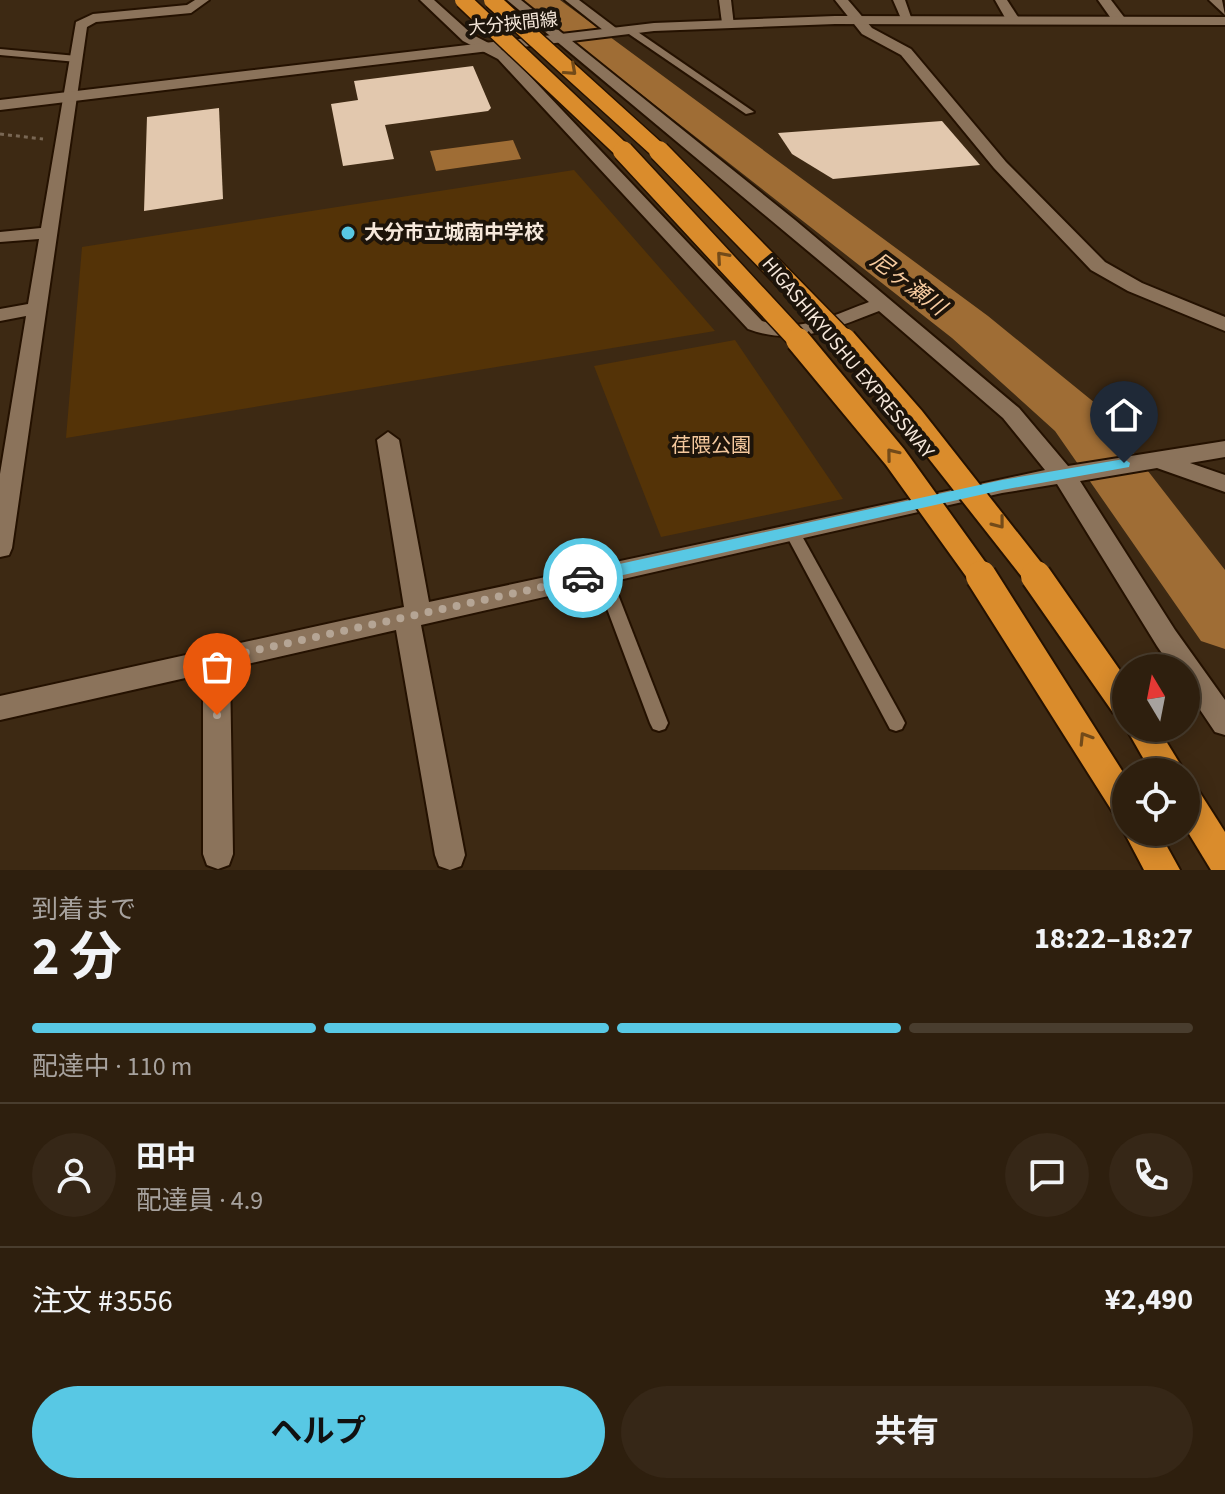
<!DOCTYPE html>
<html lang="ja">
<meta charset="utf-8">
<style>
:root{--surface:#2e1f0e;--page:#362717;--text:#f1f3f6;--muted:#a7a29e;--line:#493d2e;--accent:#58c8e4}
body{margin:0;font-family:"Source Sans 3","Noto Sans JP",sans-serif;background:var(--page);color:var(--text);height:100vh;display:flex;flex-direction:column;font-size:30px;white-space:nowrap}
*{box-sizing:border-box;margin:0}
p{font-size:26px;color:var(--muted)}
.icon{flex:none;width:44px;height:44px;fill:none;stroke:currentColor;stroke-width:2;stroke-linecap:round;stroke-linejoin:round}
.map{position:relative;height:870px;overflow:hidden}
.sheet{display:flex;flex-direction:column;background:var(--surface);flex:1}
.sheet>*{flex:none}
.needle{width:52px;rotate:350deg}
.buttons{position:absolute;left:1112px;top:654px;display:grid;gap:16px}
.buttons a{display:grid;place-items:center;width:88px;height:88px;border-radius:50%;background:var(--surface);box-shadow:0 4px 20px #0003,0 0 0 2px var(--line);font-size:40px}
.pin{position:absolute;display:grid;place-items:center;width:68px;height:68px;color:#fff;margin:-82px -34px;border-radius:50% 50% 50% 0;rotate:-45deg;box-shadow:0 0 8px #0007}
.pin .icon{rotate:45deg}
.courier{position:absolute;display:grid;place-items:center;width:80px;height:80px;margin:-40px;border:6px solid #58c8e4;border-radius:50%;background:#fff;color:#222;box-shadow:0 2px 10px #0007}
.headline em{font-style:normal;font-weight:700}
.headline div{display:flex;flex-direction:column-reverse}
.headline{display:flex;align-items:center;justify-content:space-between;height:136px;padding:0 32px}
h1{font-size:52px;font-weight:700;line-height:60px}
.bar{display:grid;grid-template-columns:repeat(4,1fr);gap:12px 8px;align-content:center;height:96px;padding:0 32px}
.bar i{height:10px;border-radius:6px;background:var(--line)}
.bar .on{background:var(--accent)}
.bar p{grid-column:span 4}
.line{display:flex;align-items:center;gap:20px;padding:0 32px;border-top:2px solid var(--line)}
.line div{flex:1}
.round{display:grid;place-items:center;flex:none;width:84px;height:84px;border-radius:42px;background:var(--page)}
.primary-button{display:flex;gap:16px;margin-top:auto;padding:16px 32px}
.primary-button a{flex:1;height:92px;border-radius:48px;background:var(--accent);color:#111;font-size:32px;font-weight:700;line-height:92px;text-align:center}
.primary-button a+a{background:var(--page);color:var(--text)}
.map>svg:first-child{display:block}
.green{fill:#543307}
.water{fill:#9f6d35}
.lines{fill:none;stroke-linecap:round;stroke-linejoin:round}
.river{fill:#9f6d35;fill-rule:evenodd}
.building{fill:#e2c8ae}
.service-casing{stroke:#241100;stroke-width:4}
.minor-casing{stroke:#241100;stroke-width:4}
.secondary-casing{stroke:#241100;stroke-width:4}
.motorway-casing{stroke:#241100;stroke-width:4}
.path{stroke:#796754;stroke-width:3;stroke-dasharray:4 4;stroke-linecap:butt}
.service{fill:#8b735b;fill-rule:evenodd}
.minor{fill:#8b735b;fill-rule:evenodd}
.secondary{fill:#8b735b;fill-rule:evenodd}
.motorway{fill:#da8c2c;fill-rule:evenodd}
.motorway-bridge-far3-casing{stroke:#241100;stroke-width:19;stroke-linecap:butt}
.motorway-bridge-far2-casing{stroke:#241100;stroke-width:23;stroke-linecap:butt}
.motorway-bridge-far1-casing{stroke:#241100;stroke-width:28;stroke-linecap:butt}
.motorway-bridge-casing{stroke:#241100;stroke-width:34;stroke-linecap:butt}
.motorway-bridge-far3{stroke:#da8c2c;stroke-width:16}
.motorway-bridge-far2{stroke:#da8c2c;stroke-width:20}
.motorway-bridge-far1{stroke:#da8c2c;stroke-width:24}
.motorway-bridge{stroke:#da8c2c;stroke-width:30}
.oneway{stroke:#724a19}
.route{fill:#58c8e4}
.done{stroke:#b5a595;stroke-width:8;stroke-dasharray:0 14.4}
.poi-dot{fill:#58c8e4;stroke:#1d140a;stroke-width:3}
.labels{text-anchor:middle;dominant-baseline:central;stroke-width:8;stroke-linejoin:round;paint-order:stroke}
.far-street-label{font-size:18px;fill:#f6e8db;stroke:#1d140a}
.poi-label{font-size:20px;font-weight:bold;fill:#f6e8db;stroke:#1d140a;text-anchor:start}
.street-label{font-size:20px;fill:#f6e8db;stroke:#1d140a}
.park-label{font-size:20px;fill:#f5c99e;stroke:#1d140a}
.water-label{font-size:22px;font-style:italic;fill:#f8cca0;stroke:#1d140a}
</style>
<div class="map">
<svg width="1225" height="870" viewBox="0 0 1225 870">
<rect width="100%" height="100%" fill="#3d2913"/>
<g class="green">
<polygon points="574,170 715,331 66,438 82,247"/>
<polygon points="735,340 843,499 661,537 594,366"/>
</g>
<polygon class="water" points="513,140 521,159 436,171 430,151"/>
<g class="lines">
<polygon class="river" points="521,0 560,0 988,316 1095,403 1225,570 1225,649 1201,641 1055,431 952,338"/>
</g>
<g class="building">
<polygon points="473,66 491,108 488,111 385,125 394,159 343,166 331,104 358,100 354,81"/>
<polygon points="219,108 223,199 144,211 147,117"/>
<polygon points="942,121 980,165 833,179 792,154 778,133"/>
</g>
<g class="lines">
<g class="service-casing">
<g id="service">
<polygon points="626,28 632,28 754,112 746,114 626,32"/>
<polygon points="0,49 77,56 81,59 77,62 0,55"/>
<polygon points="792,525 797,527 902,717 905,723 902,729 896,731 890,729 784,531 787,527"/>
<polygon points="602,568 608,570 610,574 668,723 665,729 659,731 653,729 650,723 594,574 596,570"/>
</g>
</g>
<g class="minor-casing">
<g id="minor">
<polygon points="195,0 209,0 191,13 96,22 87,27 12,548 9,555 0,557 0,474 26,316 0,321 0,309 28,304 39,239 0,242 0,232 41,228 76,22 93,14 187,5"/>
<path d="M420,0h14l39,35 35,18 254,268c37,13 72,-6 107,-19l-362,-302h14l274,220 224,188 49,58 157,-25v16l-35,6 35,12v17l-68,-24 -77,13 95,149 50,70v35l-10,-3 -29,-43v-21h-14l-15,-22 -100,-162 -55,9 -581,132 44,230 -4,11 -11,4 -11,-4 -4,-11 -39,-225 -166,38 3,186 -4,11 -11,4 -11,-4 -4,-11v-180l-203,46v-24l404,-89 -27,-167 11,-8 11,8 30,162 616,-132 -42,-52 -124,-107c-44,17 -84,36 -131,18l-250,-270 -35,-18z"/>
<polygon points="565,0 579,0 620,31 608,34"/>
<polygon points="719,0 731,0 734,26 722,23"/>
<polygon points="835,0 848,0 872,28 911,49 1006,162 1105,262 1142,283 1225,317 1225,331 1128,291 1091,270 994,168 901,55 862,34"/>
<polygon points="893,0 905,0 913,23 903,23"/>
<polygon points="995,0 1007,0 1020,20 1018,23 1008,23"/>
<polygon points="1098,0 1111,0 1127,21 1125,24 1115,24"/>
<polygon points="1209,0 1222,0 1225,15"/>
</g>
</g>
<g class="secondary-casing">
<polygon id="secondary" points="835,16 1225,17 1225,25 835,24 654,31 0,110 0,100 654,23"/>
</g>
<g class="motorway-casing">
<g id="motorway">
<polygon points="1126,728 1158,728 1185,772 1151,772"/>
<polygon points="1186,784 1197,788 1225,832 1225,870 1211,870 1186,829"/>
<polygon points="1126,828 1126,832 1159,832 1180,870 1144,870 1124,832"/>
</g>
</g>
<polyline class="path" points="0,134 43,139"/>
<use href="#service" class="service"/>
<use href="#minor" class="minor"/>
<use href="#secondary" class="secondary"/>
<use href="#motorway" class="motorway"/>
<g class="motorway-bridge-far3-casing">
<g id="motorway-bridge-far3">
<polyline points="463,0 625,153"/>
<polyline points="492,0 661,153"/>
</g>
</g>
<g class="motorway-bridge-far2-casing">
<g id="motorway-bridge-far2">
<polyline points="623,151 800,342"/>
<polyline points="659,151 846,342"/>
</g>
</g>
<g class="motorway-bridge-far1-casing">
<g id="motorway-bridge-far1">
<polyline points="798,340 895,457 982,578"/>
<polyline points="844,340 913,419 1038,578"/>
</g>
</g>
<g class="motorway-bridge-casing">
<g id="motorway-bridge">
<polyline points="981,576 1126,805"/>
<polyline points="1036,576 1126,705"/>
</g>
</g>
<use href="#motorway-bridge-far3" class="motorway-bridge-far3"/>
<use href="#motorway-bridge-far2" class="motorway-bridge-far2"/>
<use href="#motorway-bridge-far1" class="motorway-bridge-far1"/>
<use href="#motorway-bridge" class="motorway-bridge"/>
</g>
<defs><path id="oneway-chevron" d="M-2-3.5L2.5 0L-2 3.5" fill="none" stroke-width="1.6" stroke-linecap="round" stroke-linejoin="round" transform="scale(2)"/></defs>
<g class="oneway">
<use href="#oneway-chevron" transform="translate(571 70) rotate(42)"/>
<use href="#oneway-chevron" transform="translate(722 257) rotate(-131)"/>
<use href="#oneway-chevron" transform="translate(892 454) rotate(-129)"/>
<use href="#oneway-chevron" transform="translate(999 523) rotate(52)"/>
<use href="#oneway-chevron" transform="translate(1085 738) rotate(-122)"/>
</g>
<polygon class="route" points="1124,459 1130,463 1129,467 1002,490 583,584 575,578 583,572 1002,480"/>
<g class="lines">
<polyline class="done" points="217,715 216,659 583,578"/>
</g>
<circle class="poi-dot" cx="348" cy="233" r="8"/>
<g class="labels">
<g class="far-street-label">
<text transform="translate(513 24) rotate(-6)">大分挾間線</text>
</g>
<g class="poi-label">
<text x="364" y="233">大分市立城南中学校</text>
</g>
<g class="street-label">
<text transform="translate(848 358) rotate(50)">HIGASHIKYUSHU EXPRESSWAY</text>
</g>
<g class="park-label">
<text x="711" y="446">荏隈公園</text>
</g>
<g class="water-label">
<text transform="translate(908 284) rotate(37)">尼ヶ瀬川</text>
</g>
</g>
</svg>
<div class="buttons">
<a><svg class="needle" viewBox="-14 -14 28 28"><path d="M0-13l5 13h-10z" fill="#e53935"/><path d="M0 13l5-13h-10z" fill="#a7a29e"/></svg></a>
<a><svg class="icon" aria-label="locate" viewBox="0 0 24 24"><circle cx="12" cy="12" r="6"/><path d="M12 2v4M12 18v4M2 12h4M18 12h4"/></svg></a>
</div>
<div class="pin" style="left:217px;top:715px;background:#ea580c"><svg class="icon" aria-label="bag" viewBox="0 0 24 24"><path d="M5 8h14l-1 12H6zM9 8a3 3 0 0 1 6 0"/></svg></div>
<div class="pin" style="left:1124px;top:463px;background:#1f2937"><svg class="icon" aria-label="home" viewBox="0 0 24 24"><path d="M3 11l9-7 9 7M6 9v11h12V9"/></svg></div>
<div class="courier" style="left:583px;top:578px"><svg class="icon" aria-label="car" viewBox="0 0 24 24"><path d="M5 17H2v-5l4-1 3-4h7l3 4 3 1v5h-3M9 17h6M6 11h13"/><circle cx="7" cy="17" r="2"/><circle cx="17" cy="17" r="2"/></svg></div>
</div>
<section class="sheet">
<div class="headline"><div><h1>2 分</h1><p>到着まで</p></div><em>18:22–18:27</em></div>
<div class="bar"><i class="on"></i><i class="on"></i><i class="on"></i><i></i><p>配達中 · 110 m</p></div>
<div class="line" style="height:144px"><a class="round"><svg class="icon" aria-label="person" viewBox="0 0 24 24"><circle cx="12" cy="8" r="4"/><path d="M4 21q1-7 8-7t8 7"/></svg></a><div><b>田中</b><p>配達員 · 4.9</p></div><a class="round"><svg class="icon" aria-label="chat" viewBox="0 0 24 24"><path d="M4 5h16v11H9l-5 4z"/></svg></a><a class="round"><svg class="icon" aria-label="phone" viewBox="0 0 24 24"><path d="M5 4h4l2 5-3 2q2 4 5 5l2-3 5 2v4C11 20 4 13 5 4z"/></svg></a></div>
<div class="line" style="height:104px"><div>注文 #3556</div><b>¥2,490</b></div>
<div class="primary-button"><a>ヘルプ</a><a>共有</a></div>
</section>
